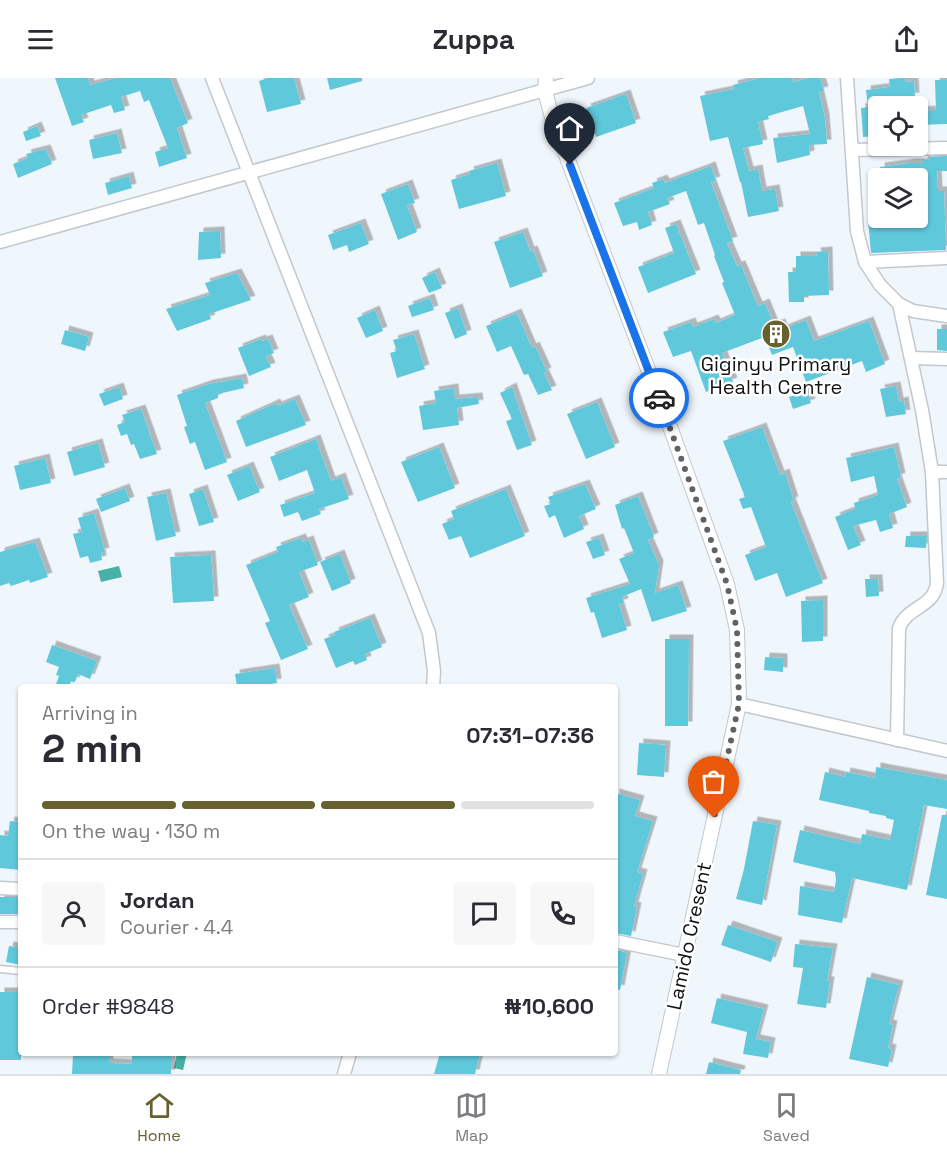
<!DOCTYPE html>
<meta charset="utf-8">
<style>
:root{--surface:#fff;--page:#f7f7f7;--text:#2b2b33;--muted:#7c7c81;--line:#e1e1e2;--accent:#66612e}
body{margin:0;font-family:"Space Grotesk",sans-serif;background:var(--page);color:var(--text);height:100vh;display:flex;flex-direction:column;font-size:22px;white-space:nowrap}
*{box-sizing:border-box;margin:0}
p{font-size:20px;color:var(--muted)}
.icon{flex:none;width:33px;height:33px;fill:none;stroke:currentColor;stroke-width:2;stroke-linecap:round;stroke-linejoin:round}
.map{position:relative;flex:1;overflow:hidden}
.details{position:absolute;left:18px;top:606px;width:600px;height:372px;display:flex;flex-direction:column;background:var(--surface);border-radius:6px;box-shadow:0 2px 4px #0004}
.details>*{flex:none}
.buttons{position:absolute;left:868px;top:18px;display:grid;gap:12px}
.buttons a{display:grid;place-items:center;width:60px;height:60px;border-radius:6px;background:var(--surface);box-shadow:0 2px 4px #0004;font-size:30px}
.pin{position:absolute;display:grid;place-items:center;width:51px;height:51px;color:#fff;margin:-62px -26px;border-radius:50% 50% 50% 0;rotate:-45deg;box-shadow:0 0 6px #0007}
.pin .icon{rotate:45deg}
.courier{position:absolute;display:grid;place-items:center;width:60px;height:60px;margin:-30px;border:4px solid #1a73e8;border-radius:50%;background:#fff;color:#222;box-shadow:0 2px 8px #0007}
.headline em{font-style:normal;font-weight:700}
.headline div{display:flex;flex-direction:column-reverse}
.headline{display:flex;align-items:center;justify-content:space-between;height:102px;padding:0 24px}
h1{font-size:39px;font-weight:700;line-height:45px}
.bar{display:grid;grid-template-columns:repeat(4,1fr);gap:9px 6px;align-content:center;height:72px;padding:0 24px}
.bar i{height:8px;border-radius:4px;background:var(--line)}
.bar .active{background:var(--accent)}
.bar p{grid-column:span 4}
.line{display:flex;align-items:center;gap:15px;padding:0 24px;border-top:2px solid var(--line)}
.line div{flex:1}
.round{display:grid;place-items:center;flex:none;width:63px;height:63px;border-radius:6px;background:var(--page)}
header{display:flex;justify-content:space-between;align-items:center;height:78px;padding:0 24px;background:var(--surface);font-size:27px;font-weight:700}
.tab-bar{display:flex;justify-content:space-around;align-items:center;height:84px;border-top:2px solid var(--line);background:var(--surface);font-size:16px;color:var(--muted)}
.tab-bar a{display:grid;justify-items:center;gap:3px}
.tab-bar .active{color:var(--accent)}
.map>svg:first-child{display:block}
.water{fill:#46b1a4}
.building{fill:#60c8db;filter:url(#shadow)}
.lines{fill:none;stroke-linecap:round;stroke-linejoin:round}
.service-casing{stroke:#c2c8cd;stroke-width:9}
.minor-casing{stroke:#c2c8cd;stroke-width:15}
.tertiary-casing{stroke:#c2c8cd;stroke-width:16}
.service{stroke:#fff;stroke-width:6}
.minor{stroke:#fff;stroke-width:12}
.tertiary{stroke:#fff;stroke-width:14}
.done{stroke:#5f6365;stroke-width:6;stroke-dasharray:0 10.8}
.route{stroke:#1a73e8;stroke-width:8}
.labels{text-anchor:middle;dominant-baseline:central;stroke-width:5;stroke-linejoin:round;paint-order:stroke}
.poi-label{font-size:20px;fill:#111314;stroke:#fff}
.street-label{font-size:20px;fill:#111314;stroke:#fff}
</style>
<header><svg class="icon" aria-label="menu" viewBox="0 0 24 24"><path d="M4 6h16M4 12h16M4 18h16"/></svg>Zuppa<svg class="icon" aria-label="share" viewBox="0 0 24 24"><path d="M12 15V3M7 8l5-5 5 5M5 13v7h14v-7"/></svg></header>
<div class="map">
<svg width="947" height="996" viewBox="0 0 947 996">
<defs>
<filter id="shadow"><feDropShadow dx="4.5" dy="-4.5" stdDeviation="0" flood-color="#0004"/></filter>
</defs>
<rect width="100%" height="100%" fill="#f0f7fc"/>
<g class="water">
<polygon points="119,488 122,499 101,504 98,493"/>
<polygon points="177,975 187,975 183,992 174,990"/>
</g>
<g class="building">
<polygon points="55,0 88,0 90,7 116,0 170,0 188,45 177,50 187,80 159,89 155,74 168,70 149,22 144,24 140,13 121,19 125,32 114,35 111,27 81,37 84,44 72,48"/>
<polygon points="268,0 294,0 301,26 267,34 259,3"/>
<polygon points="327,0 362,0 362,3 330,12"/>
<polygon points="760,0 792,0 793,4 810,0 820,0 824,13 819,14 825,40 827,66 809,67 810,77 777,85 773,60 810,56 803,28 768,38 769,41 758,44 763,66 743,70 749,93 758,91 762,113 775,111 779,133 748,139 741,104 740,104 728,59 710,63 700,18 734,11 733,7"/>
<polygon points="905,0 906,4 914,3 915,19 890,22 890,28 879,28 879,35 875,36 876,58 863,59 861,30 868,29 866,12 890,9 889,1"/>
<polygon points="935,2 947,2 947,46 918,47 918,33 936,32"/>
<polygon points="626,16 636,45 596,59 586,30"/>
<polygon points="37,48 41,58 26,63 23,54"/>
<polygon points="117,55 122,75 93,81 89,62"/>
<polygon points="46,71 52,86 18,100 13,86 28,80 26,76"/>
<polygon points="947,78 947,93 937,93 938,113 944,113 946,172 871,175 868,142 907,140 907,145 928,146 927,126 918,126 918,100 881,100 880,89 910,85 923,85 923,82 930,82 930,79"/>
<polygon points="497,85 506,118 459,131 451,102 470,96 469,93"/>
<polygon points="711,88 716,103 711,104 733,163 727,165 737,188 741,187 758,228 765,225 774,247 781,245 783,251 806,242 814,263 869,243 885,286 866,294 862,283 806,304 793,269 772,277 765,259 722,275 733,304 706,314 691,273 673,279 663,254 691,244 693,249 714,241 716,245 735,237 722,205 724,204 714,178 715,177 704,145 698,147 686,113 667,120 670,126 648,134 652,147 639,152 637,144 623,148 614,125 654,110 652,105 663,101 665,105"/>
<polygon points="129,98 132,110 108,117 105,105"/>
<polygon points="408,106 415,125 407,127 417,154 398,162 381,116"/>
<polygon points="361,145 369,166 349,174 347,167 333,172 328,157"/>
<polygon points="676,146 696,196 648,215 638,189 674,175 665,150"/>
<polygon points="220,153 221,180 198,182 199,154"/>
<polygon points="523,154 530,173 533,172 543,198 510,210 494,164"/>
<polygon points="828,173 829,217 804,218 804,224 789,224 788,194 796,194 796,178 817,178 816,174"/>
<polygon points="435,194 442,210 429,215 422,200"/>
<polygon points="237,195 251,222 209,236 211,241 177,253 166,231 210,217 205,205"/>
<polygon points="430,220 434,232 412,239 408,228"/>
<polygon points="458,230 467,256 455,261 445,235"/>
<polygon points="375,232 383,253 366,260 357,240"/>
<polygon points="517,235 532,270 535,268 547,294 544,295 552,312 538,317 528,296 524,297 511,268 497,274 486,248"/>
<polygon points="937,251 947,251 947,273 937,272"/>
<polygon points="65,252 89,259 85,273 61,266"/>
<polygon points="414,256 425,291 397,300 390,275 397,273 393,262"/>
<polygon points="261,261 262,263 268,261 274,275 266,278 271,289 249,298 238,270"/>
<polygon points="242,300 244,310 218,316 218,320 205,325 227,384 205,392 195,364 190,366 184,349 187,348 177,317 209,306"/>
<polygon points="896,308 899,324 904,323 906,336 886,339 880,311"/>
<polygon points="119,309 123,321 104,328 99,316"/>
<polygon points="512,309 532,367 517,372 506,343 512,341 500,315"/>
<polygon points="454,310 455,321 478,319 479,326 457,330 459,347 423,352 419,328 436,325 434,313"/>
<polygon points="807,313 811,325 793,331 789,319"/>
<polygon points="295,321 306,347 246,369 236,343 276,325 277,328"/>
<polygon points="597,324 615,369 586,381 567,336"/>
<polygon points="141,331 157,376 140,381 134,366 131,367 127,356 121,358 117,347 125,344 122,337"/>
<polygon points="762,349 780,397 785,395 794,423 791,424 823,505 786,519 777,495 755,503 745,477 766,469 751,429 743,431 739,421 745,419 723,363"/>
<polygon points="316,361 331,403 341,399 349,421 319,431 321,436 302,443 298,434 284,439 280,427 315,415 307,392 279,403 270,379"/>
<polygon points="98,365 105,389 74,398 67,374"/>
<polygon points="439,369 455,410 418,424 401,384"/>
<polygon points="894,369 901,399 897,401 907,429 889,436 893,450 880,454 876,442 853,448 861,467 848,472 835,439 855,431 854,425 878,417 874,398 851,404 846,380"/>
<polygon points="45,380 51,405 20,412 14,388"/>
<polygon points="249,388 260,414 238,423 227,397"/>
<polygon points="585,406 596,431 579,438 584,451 564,460 555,437 549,440 544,428 551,426 548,419"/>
<polygon points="125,410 130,423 101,434 96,421"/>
<polygon points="203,411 214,444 199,448 189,416"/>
<polygon points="506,411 525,458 470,480 461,458 449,462 442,446 454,441 451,433"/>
<polygon points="166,415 176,458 156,463 147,419"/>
<polygon points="638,418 654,459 648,462 659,487 655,515 678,507 687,533 652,544 641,511 622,519 624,525 619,526 627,552 602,560 594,534 591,535 586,520 630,506 619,481 634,475 624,450 622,451 615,427"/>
<polygon points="94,435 105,474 101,475 102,482 90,485 88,478 80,480 73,456 82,454 78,440"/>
<polygon points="906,458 927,458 926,470 905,469"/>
<polygon points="301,460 303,464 309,462 318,487 299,494 309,519 289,527 308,571 281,582 265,545 270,543 246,487 278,474 276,469"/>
<polygon points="599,460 605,477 593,481 586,464"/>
<polygon points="35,464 48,499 30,505 29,502 11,508 9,505 0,508 0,474"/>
<polygon points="340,476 351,505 332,513 320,484"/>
<polygon points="211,477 214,523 173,525 170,479"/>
<polygon points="865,501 878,501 879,518 866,519"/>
<polygon points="823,522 823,563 802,564 801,523"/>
<polygon points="370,540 382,569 365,576 367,582 355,587 353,583 336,590 324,561 335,557 334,554"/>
<polygon points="665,561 689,561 688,648 665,648"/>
<polygon points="52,567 97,583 90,601 78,596 75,604 71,603 69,609 56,606 59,598 56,597 59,589 46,584"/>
<polygon points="765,579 783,580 783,594 764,592"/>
<polygon points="275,590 277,605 251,609 237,609 235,596"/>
<polygon points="639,665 666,667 664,699 637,697"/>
<polygon points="876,689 947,702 947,731 924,727 907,812 852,800 842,845 798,837 800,808 834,814 836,802 835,794 793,784 800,752 860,766 862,756 890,762 894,742 886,740 886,738 869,735 869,733 819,722 825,694 845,699 846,694 875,700"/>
<polygon points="615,715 640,722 635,738 653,743 637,794 643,796 634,828 637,829 631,858 615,855"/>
<polygon points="942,737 947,737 947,821 926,817"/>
<polygon points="10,743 21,744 21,792 0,790 0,757 8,758"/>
<polygon points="753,743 777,747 762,827 736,821 744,791"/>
<rect x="0" y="819" width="21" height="17"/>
<polygon points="728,847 778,864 771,884 721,867"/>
<polygon points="795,866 833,870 827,903 830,903 826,930 797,926 803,890 793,889"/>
<polygon points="9,868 21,870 21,887 6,884"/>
<polygon points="615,871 627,875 620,912 615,911"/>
<polygon points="867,899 899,907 889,946 893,947 888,970 892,971 888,989 849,981"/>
<rect x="0" y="914" width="21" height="68"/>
<polygon points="717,920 764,931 756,961 771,964 768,980 743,976 747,954 711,945"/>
<polygon points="94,975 109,975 109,985 132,986 132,975 171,975 171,996 72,996 73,977 94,977"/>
<polygon points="440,975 480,975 475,996 434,996"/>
<polygon points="709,984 741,992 740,996 706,996"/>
</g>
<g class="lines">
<g class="service-casing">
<polyline id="service" points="0,891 21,893"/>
</g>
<g class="minor-casing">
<g id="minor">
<polyline points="212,0 429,555 434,593 433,609"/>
<polyline points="847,0 857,153 865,184 880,207 899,226 913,233 947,238"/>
<polyline points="852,72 947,70"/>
<polyline points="0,164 588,0"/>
<polyline points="865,184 947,180"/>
<polyline points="911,280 947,281"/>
<polyline points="932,394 947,394"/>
<polyline points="739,626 947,673"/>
<path d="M897,662l2,-112c8,-22 35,-20 38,-45l-5,-111 -10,-62 -23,-106"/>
<polyline points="0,810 21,811"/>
<polyline points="0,844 21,844"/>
<polyline points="615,863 684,877"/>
<polyline points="344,996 350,975"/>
</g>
</g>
<g class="tertiary-casing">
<polyline id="tertiary" points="546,0 545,13 553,43 669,346 727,506 737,552 739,626 659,996"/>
</g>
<use href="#service" class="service"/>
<use href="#minor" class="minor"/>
<use href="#tertiary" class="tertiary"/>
</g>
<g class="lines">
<polyline class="done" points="659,320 727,506 737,552 739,626 714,740"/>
<polyline class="route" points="570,87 659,320"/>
</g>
<defs>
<g id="building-disc" transform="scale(1.5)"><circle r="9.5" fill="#66612e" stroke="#fff"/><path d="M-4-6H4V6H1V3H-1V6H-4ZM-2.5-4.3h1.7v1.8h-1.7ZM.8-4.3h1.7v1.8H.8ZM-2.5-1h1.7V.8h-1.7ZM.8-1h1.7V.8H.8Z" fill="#fff"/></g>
</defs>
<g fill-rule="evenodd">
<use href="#building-disc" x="776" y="256"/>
</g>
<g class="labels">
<g class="poi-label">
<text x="776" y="286">Giginyu Primary<tspan x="776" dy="23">Health Centre</tspan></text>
</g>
<g class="street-label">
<text transform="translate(689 858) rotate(-78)">Lamido Cresent</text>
</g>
</g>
</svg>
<div class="buttons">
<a><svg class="icon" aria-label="locate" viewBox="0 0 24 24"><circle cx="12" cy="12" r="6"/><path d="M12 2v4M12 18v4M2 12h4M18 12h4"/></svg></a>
<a><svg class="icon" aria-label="layers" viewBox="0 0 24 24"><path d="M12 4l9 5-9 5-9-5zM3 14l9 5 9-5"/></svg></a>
</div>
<div class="pin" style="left:714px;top:740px;background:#ea580c"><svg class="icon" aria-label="bag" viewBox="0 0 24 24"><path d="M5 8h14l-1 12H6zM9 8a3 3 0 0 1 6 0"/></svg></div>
<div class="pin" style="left:570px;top:87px;background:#1f2937"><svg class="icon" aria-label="home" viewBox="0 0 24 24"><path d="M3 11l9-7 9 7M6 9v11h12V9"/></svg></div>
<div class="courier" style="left:659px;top:320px"><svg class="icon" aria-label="car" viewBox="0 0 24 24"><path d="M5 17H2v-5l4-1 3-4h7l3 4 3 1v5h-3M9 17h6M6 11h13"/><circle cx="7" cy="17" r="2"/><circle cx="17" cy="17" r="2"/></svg></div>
<section class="details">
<div class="headline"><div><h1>2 min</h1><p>Arriving in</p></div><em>07:31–07:36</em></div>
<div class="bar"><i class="active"></i><i class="active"></i><i class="active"></i><i></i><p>On the way · 130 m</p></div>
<div class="line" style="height:108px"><a class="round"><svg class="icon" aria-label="person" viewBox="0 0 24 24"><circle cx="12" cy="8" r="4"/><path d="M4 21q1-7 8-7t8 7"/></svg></a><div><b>Jordan</b><p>Courier · 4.4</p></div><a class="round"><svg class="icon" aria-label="chat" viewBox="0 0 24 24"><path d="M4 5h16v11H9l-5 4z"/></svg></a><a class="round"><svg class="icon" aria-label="phone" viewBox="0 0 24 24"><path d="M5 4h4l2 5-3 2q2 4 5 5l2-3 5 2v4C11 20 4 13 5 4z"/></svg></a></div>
<div class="line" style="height:78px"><div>Order #9848</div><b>₦10,600</b></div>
</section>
</div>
<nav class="tab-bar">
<a class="active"><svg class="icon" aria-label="home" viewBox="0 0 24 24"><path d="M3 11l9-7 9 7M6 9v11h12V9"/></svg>Home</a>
<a><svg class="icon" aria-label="map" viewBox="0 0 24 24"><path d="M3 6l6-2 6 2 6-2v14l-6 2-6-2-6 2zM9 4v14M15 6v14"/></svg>Map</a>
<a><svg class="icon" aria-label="saved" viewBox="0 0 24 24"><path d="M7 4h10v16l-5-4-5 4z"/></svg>Saved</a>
</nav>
